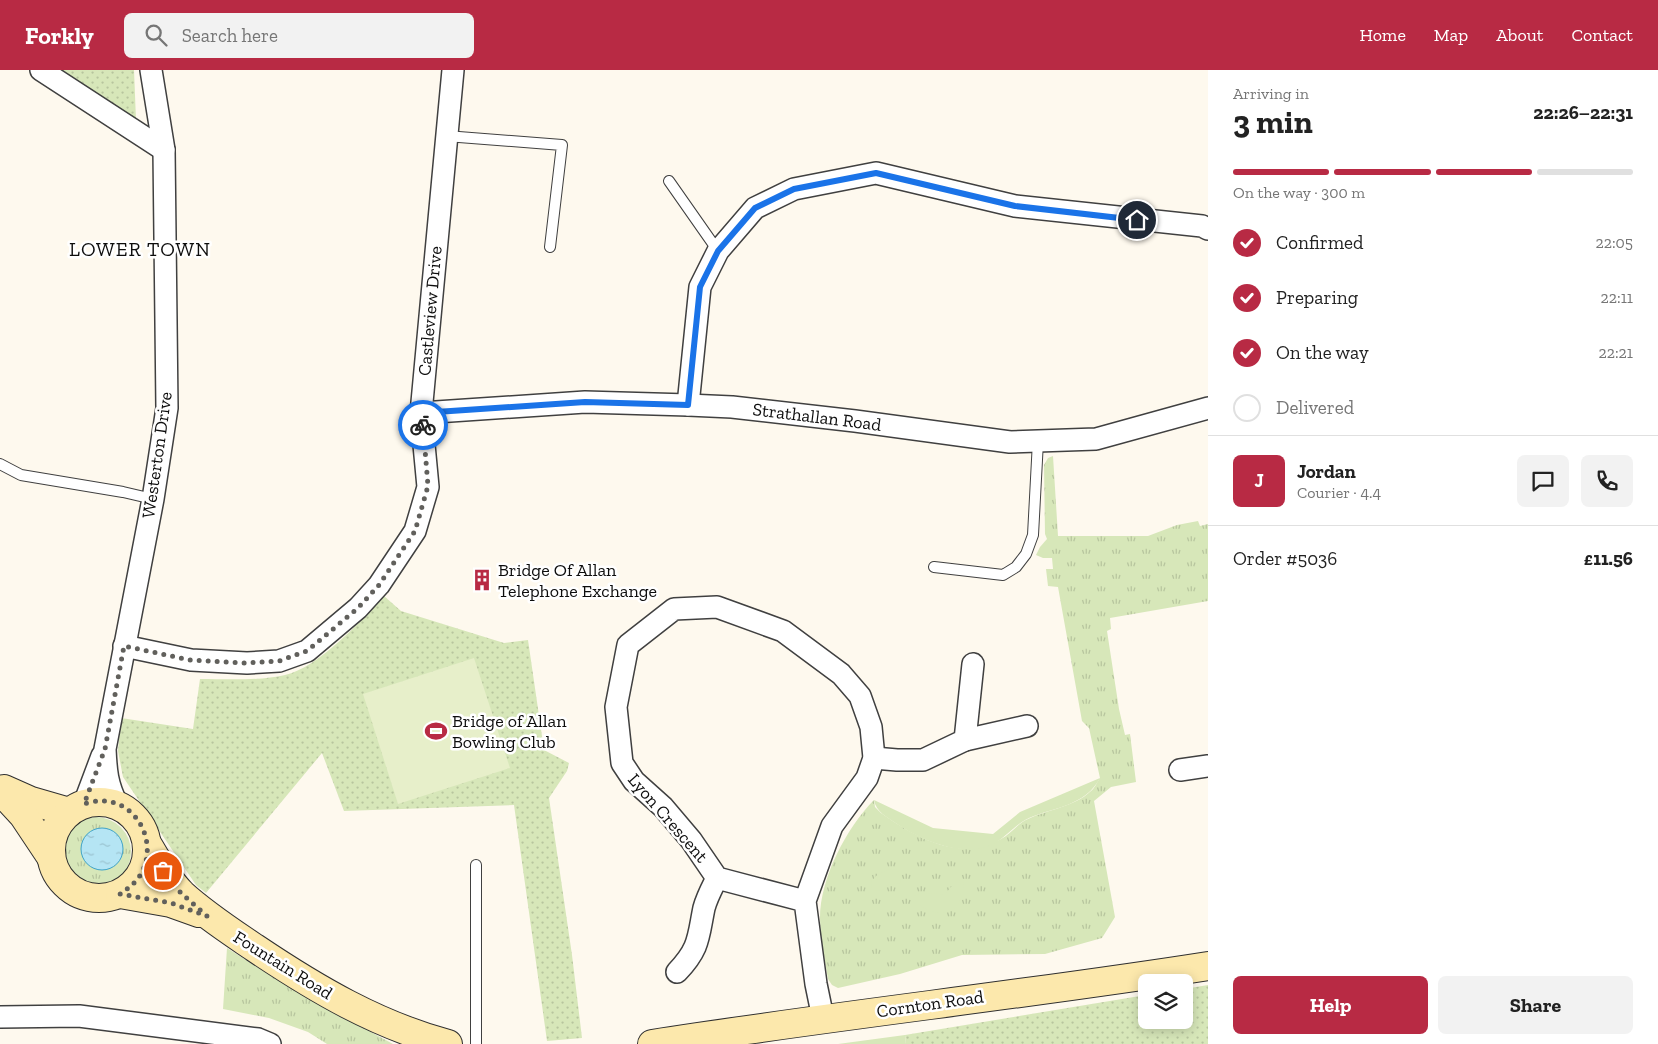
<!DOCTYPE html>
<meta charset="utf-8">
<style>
:root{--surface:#fff;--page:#f2f2f2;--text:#222;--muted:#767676;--line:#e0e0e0;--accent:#b82a44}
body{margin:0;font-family:"Zilla Slab",serif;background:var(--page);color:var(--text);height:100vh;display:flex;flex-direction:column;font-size:19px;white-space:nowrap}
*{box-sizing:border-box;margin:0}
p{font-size:16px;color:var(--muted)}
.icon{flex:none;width:28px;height:28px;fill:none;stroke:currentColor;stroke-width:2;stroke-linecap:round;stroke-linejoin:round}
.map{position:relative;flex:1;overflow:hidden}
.sheet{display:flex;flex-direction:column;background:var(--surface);width:450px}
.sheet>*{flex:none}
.fabs{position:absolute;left:1138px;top:904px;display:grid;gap:10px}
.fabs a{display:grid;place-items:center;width:55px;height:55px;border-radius:8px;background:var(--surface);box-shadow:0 2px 12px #0003;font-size:25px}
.pin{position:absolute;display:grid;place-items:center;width:42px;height:42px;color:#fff;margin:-21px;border:2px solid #fff;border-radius:50%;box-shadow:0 1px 5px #0007}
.courier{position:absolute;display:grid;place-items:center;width:50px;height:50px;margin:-25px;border:4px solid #1a73e8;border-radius:50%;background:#fff;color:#222;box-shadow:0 1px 6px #0007}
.overview em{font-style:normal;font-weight:700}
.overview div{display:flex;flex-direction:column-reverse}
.overview{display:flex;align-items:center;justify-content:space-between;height:85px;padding:0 25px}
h1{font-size:32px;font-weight:700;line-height:38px}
.bar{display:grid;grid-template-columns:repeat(4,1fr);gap:8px 5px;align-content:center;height:60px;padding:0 25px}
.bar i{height:6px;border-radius:4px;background:var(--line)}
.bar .selected{background:var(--accent)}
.bar p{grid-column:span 4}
.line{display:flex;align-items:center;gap:12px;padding:0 25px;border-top:1px solid var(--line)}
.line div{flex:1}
.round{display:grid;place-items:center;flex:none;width:52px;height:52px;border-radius:8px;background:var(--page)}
ol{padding:0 25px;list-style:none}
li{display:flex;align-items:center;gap:15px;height:55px}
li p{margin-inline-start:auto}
li .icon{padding:5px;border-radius:50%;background:var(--accent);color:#fff;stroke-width:4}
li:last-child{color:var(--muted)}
li i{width:28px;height:28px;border:2px solid var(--line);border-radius:50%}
.button{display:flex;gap:10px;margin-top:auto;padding:10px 25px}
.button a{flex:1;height:58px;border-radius:8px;background:var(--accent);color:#fff;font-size:20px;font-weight:700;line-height:58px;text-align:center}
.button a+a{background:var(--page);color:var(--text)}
header{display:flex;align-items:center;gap:30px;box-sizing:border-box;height:70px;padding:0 25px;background:var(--accent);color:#fff}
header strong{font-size:24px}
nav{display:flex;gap:28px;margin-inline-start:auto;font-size:18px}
.search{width:350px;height:45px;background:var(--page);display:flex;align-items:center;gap:12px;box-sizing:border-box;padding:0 18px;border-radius:8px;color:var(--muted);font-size:19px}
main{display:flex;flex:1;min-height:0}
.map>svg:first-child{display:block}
.grass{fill:url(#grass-tufts)}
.park{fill:url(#park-dots)}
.garden{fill:#d7e7b9}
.pitch{fill:#e7efca}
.water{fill:url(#water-ripples);stroke:#3ea3c8}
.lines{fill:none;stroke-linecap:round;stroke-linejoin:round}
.lane-casing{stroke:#404040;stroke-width:12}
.street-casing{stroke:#404040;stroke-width:24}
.secondary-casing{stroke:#2f2f2f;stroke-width:30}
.lane{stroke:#fff;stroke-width:10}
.street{stroke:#fff;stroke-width:21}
.secondary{stroke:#fce8ac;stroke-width:28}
.done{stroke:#61605c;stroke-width:5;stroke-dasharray:0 9}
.route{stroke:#1a73e8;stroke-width:6}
.labels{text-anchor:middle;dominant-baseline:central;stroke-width:5;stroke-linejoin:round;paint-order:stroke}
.street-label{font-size:18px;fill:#0d0d0d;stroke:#fff}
.poi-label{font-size:18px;fill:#0d0d0d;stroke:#fff;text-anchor:start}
.quarter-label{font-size:20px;letter-spacing:1px;fill:#0d0d0d;stroke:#fff}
</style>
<header>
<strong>Forkly</strong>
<div class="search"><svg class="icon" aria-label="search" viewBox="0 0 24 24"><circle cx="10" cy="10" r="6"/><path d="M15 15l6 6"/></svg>Search here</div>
<nav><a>Home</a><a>Map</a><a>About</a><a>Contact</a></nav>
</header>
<main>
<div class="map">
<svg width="1208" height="974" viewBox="0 0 1208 974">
<defs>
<pattern id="grass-tufts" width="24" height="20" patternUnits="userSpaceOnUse" patternTransform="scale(1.25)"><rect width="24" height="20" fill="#d7e7b9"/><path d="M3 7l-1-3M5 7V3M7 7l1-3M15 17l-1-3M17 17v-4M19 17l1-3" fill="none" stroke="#b7c59e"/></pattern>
<pattern id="park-dots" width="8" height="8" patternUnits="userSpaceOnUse" patternTransform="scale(1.25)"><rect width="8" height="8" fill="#d7e7b9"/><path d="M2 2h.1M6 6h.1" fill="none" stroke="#b7c59e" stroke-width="1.8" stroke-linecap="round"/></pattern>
<pattern id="water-ripples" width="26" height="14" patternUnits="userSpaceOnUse" patternTransform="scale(1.25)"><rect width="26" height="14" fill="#b5e5f4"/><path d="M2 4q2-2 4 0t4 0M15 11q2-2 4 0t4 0" fill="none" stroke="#9ac3d0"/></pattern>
</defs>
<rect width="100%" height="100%" fill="#fef9ee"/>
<g class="grass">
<path d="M1053,386l5,80h90l29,-11 21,-4 2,5 8,-2v77l-98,17 1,11 -4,2 12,78 6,26 5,-1 6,48 -25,5 -17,14 21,116 -13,21 -57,16 -83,1 -62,19 -62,14 -6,-3 -4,-6c-3,-20 -8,-41 -8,-61 0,-40 27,-91 54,-118l1,7 6,6c34,24 79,50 120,26 10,-5 17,-16 27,-20 21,-10 46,-12 63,-28 4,-3 6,-9 9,-13l-11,-50 -7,-7 -24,-134 -10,-1 -2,-17h7l-1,-11h-9l-7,-3 4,-8 7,-8 -2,-5 -1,-69 4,-7z"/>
<circle cx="96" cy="782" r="35"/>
<polygon points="227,878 294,920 393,974 327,974 308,962 269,948 223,939"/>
</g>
<g class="park">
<polygon points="57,0 134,0 136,50"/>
<path d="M384,526l17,15 103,32 24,-3 16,110 25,13 -2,8 -18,27 23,157 10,83 -35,3 -33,-236 -170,6 -22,-58 -116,140 -10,-8 -73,-108 -5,-26 3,-33 72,11 7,-50c25,0 61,2 85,-4 33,-7 76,-54 99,-79z"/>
<polygon points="1208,915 1208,974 906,974 905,965 1146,925 1146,950 1184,950 1184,919"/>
</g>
<g class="garden">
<path d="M1100,708c-15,28 -45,29 -71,40 -14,6 -24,21 -38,27 -28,13 -71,-5 -94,-21 -10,-7 -21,-12 -23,-24l59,28 60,6 27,-22z"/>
<polygon points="888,799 897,800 901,807 900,813 888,815 882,820 876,821 872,818 871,812 876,806"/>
<path d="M960,810l4,2c-1,9 -2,19 -9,26 -11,11 -36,2 -42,-11 8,-7 22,-2 32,-3l11,-13z"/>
<polygon points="905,965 906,974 838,974"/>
</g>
<polygon class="pitch" points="474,588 510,698 398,734 363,624"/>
<circle class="water" cx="102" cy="779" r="21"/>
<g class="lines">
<g class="lane-casing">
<g id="lane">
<polyline points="446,66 562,75 550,177"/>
<polyline points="669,111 718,181"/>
<polyline points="0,394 21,405 123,422 153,429"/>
<polyline points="934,497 1003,505 1016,497 1026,484 1033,465 1038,371"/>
<polyline points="476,795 476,974"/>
</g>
</g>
<g class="street-casing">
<g id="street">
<polyline points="41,0 164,80"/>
<polyline points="688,335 700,217 718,181 755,138 794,119 876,103 1015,136 1202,156 1208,159"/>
<polyline points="421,343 585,332 688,335 732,337 855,351 1010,372 1096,369 1208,338"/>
<polyline points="124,576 191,590 247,593 279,591 307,581 358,538 379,515 415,461 428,417 421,343 453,0"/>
<polyline points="965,670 1027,656"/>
<polyline points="874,688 897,690 923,690 965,670 973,594"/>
<polyline points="1180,700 1208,696"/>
<polyline points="84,734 102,686"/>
<path d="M117,734c-10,-20 -11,-33 -12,-55l48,-250 14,-91 -3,-258 -13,-80"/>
<polyline points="805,831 717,808 691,770 663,737 634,711 622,693 616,637 628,575 674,539 717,537 783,561 841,604 860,626 871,657 874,688 867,708 832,756 805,831 816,914 823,948"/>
<path d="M677,902c23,-24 21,-35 27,-64 3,-11 8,-20 13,-30"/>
<polyline points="0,947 79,946 258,969 270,974"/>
</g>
</g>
<g class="secondary-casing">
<g id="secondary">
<polyline points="4,719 31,731 69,742"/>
<polyline points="0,720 23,745 51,787"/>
<circle cx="99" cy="780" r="48"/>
<path d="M148,775c10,17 20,35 34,49 23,21 48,37 73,54 61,41 122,77 193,96"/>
<polyline points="120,824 171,833 199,843"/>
<path d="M652,974c185,-29 371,-49 556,-78"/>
</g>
</g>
<use href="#lane" class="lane"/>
<use href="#street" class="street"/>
<use href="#secondary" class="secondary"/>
</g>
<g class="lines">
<path class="done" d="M163,801l18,22 26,23 -36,-13 -51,-9c9,-6 17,-12 22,-22 16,-31 -6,-73 -43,-71 -5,0 -11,2 -15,3l21,-55 19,-103 66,14 56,3 33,-2 28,-10 51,-43 21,-23 36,-54 13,-45 -5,-61"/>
<polyline class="route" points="423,355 421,343 585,332 688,335 700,217 718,181 755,138 794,119 876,103 1015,136 1137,150"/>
</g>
<defs>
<g id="building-bare" transform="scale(1.725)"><path d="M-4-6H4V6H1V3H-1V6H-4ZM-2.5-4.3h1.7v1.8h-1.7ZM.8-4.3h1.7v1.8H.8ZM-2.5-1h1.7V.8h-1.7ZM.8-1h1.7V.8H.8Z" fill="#b82a44" stroke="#fff" stroke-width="2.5" paint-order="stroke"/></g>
<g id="stadium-bare" transform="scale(1.725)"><path d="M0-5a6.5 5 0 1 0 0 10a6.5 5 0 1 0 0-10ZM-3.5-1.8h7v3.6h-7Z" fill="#b82a44" stroke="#fff" stroke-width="2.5" paint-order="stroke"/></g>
</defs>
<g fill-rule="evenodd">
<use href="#building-bare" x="482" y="510"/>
<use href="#stadium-bare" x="436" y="661"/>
</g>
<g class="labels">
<g class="street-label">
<text transform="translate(430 241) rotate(-85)">Castleview Drive</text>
<text transform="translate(817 347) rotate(7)">Strathallan Road</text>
<text transform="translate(157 385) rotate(-82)">Westerton Drive</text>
<text transform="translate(668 748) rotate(49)">Lyon Crescent</text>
<text transform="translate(283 895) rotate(32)">Fountain Road</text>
<text transform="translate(930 934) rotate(-8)">Cornton Road</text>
</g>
<g class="poi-label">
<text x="498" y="500">Bridge Of Allan<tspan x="498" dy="21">Telephone Exchange</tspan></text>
<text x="452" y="651">Bridge of Allan<tspan x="452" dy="21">Bowling Club</tspan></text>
</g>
<g class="quarter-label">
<text x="140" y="179">LOWER TOWN</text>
</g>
</g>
</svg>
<div class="fabs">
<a><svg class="icon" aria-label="layers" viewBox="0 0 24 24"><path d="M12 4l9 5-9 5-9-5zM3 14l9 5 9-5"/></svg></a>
</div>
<div class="pin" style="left:163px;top:801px;background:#ea580c"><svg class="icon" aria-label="bag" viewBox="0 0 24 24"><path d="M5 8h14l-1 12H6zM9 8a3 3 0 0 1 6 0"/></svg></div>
<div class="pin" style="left:1137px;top:150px;background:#1f2937"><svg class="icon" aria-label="home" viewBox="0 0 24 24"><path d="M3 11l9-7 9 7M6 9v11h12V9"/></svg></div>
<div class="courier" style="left:423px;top:355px"><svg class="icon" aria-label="bike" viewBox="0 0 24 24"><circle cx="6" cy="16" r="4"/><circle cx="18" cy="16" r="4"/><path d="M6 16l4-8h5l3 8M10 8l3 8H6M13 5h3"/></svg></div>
</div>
<section class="sheet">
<div class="overview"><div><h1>3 min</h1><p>Arriving in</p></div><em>22:26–22:31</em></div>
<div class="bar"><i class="selected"></i><i class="selected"></i><i class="selected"></i><i></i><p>On the way · 300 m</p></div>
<ol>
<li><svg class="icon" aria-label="check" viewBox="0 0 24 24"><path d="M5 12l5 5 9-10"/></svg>Confirmed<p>22:05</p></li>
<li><svg class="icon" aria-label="check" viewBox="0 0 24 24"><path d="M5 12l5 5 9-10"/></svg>Preparing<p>22:11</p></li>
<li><svg class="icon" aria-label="check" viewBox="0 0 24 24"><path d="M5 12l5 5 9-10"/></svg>On the way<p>22:21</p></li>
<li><i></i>Delivered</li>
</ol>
<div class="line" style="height:90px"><b class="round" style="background:var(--accent);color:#fff">J</b><div><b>Jordan</b><p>Courier · 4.4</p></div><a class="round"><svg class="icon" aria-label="chat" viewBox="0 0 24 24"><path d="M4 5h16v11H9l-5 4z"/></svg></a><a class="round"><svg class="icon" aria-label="phone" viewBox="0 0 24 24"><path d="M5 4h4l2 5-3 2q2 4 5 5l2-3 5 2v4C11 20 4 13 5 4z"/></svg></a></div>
<div class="line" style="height:65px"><div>Order #5036</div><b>£11.56</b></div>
<div class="button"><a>Help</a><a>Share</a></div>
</section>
</main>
